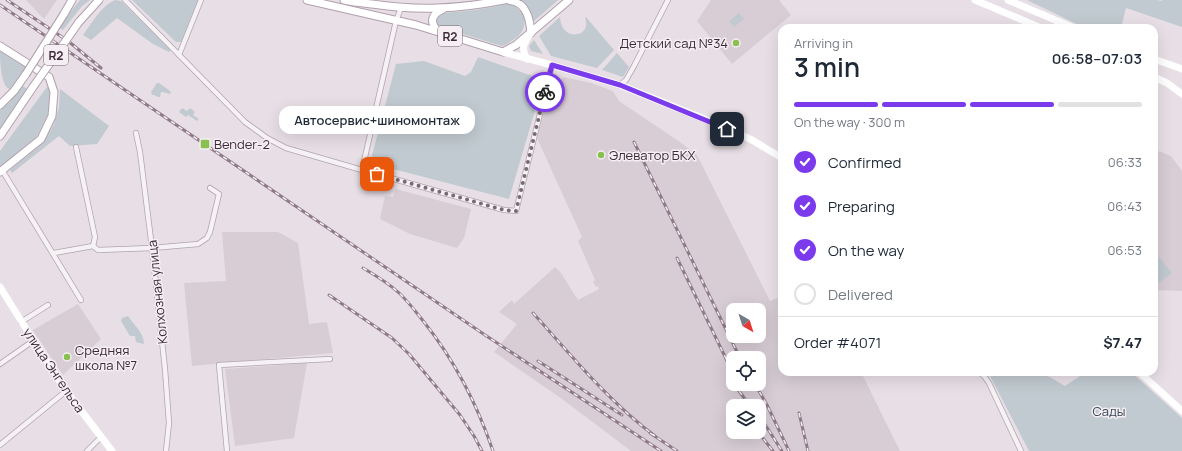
<!DOCTYPE html>
<meta charset="utf-8">
<style>
:root{--surface:#fff;--page:#f6f6f7;--text:#1f2937;--muted:#747a83;--line:#e0e1e3;--accent:#7c3aed}
body{margin:0;font-family:Manrope,sans-serif;background:var(--page);color:var(--text);height:100vh;display:flex;flex-direction:column;font-size:15px;white-space:nowrap}
*{box-sizing:border-box;margin:0}
p{font-size:13px;color:var(--muted)}
.icon{flex:none;width:22px;height:22px;fill:none;stroke:currentColor;stroke-width:2;stroke-linecap:round;stroke-linejoin:round}
.map{position:relative;flex:1;overflow:hidden}
.drawer{position:absolute;left:778px;top:24px;width:380px;height:352px;display:flex;flex-direction:column;background:var(--surface);border-radius:12px;box-shadow:0 4px 16px #0002}
.drawer>*{flex:none}
.needle{width:26px;rotate:141deg}
.controls{position:absolute;left:726px;top:303px;display:grid;gap:8px}
.controls a{display:grid;place-items:center;width:40px;height:40px;border-radius:8px;background:var(--surface);box-shadow:0 4px 16px #0002;font-size:20px}
.pin{position:absolute;display:grid;place-items:center;width:34px;height:34px;color:#fff;margin:-17px;border-radius:8px;box-shadow:0 2px 6px #0006}
.courier{position:absolute;display:grid;place-items:center;width:40px;height:40px;margin:-20px;border:3px solid #7c3aed;border-radius:50%;background:#fff;color:#222;box-shadow:0 1px 5px #0007}
.bubble{position:absolute;height:28px;border-radius:12px;background:var(--surface);box-shadow:0 4px 16px #0002;font-size:13px;font-weight:600;line-height:28px;text-align:center}
.overview em{font-style:normal;font-weight:600}
.overview div{display:flex;flex-direction:column-reverse}
.overview{display:flex;align-items:center;justify-content:space-between;height:68px;padding:0 16px}
h1{font-size:26px;font-weight:600;line-height:30px}
.bar{display:grid;grid-template-columns:repeat(4,1fr);gap:6px 4px;align-content:center;height:48px;padding:0 16px}
.bar i{height:5px;border-radius:3px;background:var(--line)}
.bar .active{background:var(--accent)}
.bar p{grid-column:span 4}
.line{display:flex;align-items:center;gap:10px;padding:0 16px;border-top:1px solid var(--line)}
.line div{flex:1}
ol{padding:0 16px;list-style:none}
li{display:flex;align-items:center;gap:12px;height:44px}
li p{margin-inline-start:auto}
li .icon{padding:4px;border-radius:50%;background:var(--accent);color:#fff;stroke-width:4}
li:last-child{color:var(--muted)}
li i{width:22px;height:22px;border:2px solid var(--line);border-radius:50%}
.map>svg:first-child{display:block}
.built{fill:#d8cdd5;fill-rule:evenodd}
.green{fill:#c1cad0}
.lines{fill:none;stroke-linecap:round;stroke-linejoin:round}
.street-casing{stroke:#b0a5ad;stroke-width:6}
.primary-casing{stroke:#b1a0ad;stroke-width:9}
.street{stroke:#f5f1f4;stroke-width:4.5}
.secondary{stroke:#fff;stroke-width:7}
.primary{stroke:#fff;stroke-width:7}
.rail-casing{stroke:#8f7a89;stroke-width:3}
.rail{stroke:#f5eef3;stroke-width:1.5;stroke-dasharray:4.5;stroke-linecap:butt}
.primary-bridge-casing{stroke:#b1a0ad;stroke-width:9;stroke-linecap:butt}
.primary-bridge{stroke:#fff;stroke-width:7}
.done{stroke:#786974;stroke-width:4;stroke-dasharray:0 7.2}
.route{stroke:#7c3aed;stroke-width:5}
.poi-dot{fill:#8ac050;stroke:#f5eef3;stroke-width:1.5}
.labels{text-anchor:middle;dominant-baseline:central;stroke-width:3;stroke-linejoin:round;paint-order:stroke}
.shield{fill:#f5eef3;stroke:#74656f;stroke-width:1}
.shield-label{font-size:12px;font-weight:bold;fill:#3c2a37}
.poi-label{font-size:13px;fill:#3c2a37;stroke:#f5eef3;text-anchor:start}
.street-label{font-size:13px;fill:#3c2a37;stroke:#f5eef3}
.park-label{font-size:13px;fill:#384956;stroke:#f5eef3}
</style>
<div class="map">
<svg width="1182" height="451" viewBox="0 0 1182 451">
<rect width="100%" height="100%" fill="#e7dfe5"/>
<g class="built">
<polygon points="26,0 57,0 44,19"/>
<polygon points="711,0 779,0 791,15 732,64 697,21"/>
<path d="M564,77l27,6 22,8 6,10 61,41 17,13 73,146 12,-5v76h79l39,79h-269l-69,-52 -68,-47 23,-28 -18,-12 13,-12 2,4 41,-37 6,6 17,27 21,-11 -1,-3 -2,1 -3,-5 2,-2 -17,-39 4,-4 -45,-99 13,-48zM733,310h26v26h-26zM733,358h26v26h-26zM733,406h26v26h-26z"/>
<polygon points="1154,150 1161,152 1171,156 1182,171 1182,291 1154,290"/>
<polygon points="396,189 471,209 464,238 457,248 410,234 380,219 385,196 393,197"/>
<polygon points="222,232 278,232 298,243 309,324 327,322 333,353 192,366 184,283 226,281"/>
<polygon points="78,304 101,339 63,375 33,330"/>
<polygon points="307,363 294,438 235,446 225,369"/>
</g>
<g class="green">
<polygon points="80,0 90,0 82,6 63,30 58,27"/>
<path d="M115,0l6,1 50,49 -2,2 -16,-8 -36,-26 -26,22 -8,-5c9,-12 18,-29 32,-35z"/>
<polygon points="132,0 198,0 181,42 176,42"/>
<polygon points="521,0 558,0 533,22 532,21 528,8"/>
<polygon points="1027,0 1157,0 1162,1 1162,0 1182,0 1182,27 1126,8 1121,28 1085,28"/>
<path d="M510,3c14,8 21,23 6,35 -5,3 -8,6 -14,8l-62,-19 -4,-5 1,-4 3,-5c24,-1 47,-4 70,-10z"/>
<polygon points="739,13 744,19 734,27 729,21"/>
<path d="M560,17c1,26 33,20 25,1l1,-1 28,33 -17,18 -46,-12 -12,-20z"/>
<polygon points="534,40 543,54 531,51 529,46"/>
<path d="M0,49l27,18 -15,20 -3,2c-9,-5 -9,-30 -9,-40z"/>
<polygon points="617,53 629,67 623,77 602,70"/>
<polygon points="478,57 544,80 509,199 370,163 396,64 424,61 465,76 471,72"/>
<polygon points="157,83 159,83 170,91 171,93 170,94 163,92 161,92 160,97 158,97 154,95 152,95 151,92"/>
<polygon points="22,85 27,89 0,132 0,110 10,102"/>
<polygon points="47,87 49,88 50,93 48,114 37,136 0,168 0,151"/>
<polygon points="60,89 109,126 97,144 70,146 59,136 12,173 10,170 44,142 54,124 59,107"/>
<polygon points="182,108 187,111 190,108 195,112 193,115 199,119 197,121 188,115 186,117 179,112"/>
<polygon points="1157,255 1172,273 1159,283 1154,277 1154,258"/>
<path d="M128,316c6,9 16,17 16,28l-8,-2 -1,-6h-5l-9,-15 1,-3z"/>
<polygon points="986,372 1041,372 1065,386 1086,372 1131,372 1182,418 1182,451 1029,451 989,374"/>
</g>
<g class="lines">
<g class="street-casing">
<g id="street">
<polyline points="125,0 245,122 267,138 286,148 362,170"/>
<polyline points="401,8 396,21 362,170 504,210 516,211 552,65"/>
<polyline points="179,55 201,0"/>
<polyline points="620,85 626,80 634,66 668,0"/>
<polyline points="136,133 140,152 152,248 165,369 169,423 166,451"/>
<polyline points="76,147 95,237 93,246"/>
<polyline points="2,170 81,300"/>
<polyline points="54,253 93,246 98,250 152,248 198,244 207,238 210,232 219,194 210,188"/>
<polyline points="21,322 48,305"/>
<polyline points="0,364 33,341"/>
<polyline points="979,372 984,376 989,383 1021,451"/>
<polyline points="0,445 66,391"/>
<polyline points="87,451 101,437"/>
<polyline points="227,451 219,365 330,359"/>
</g>
</g>
<g class="primary-casing">
<g id="primary">
<polyline points="307,0 416,25 503,52 516,45 569,0"/>
<path d="M344,0c9,2 19,3 28,4 46,7 86,5 132,-4"/>
<path d="M508,0c3,1 7,1 10,3 10,6 12,19 13,30"/>
<polyline points="64,14 72,0"/>
<polyline points="79,22 99,0"/>
<path d="M440,32c-11,-8 -10,-17 3,-23"/>
<polyline points="0,46 49,77 54,92 52,116 41,139 0,172"/>
<polyline points="0,105 14,91 26,74"/>
<polyline points="0,136 33,87"/>
</g>
</g>
<use href="#street" class="street"/>
<g class="secondary">
<polyline points="975,0 1041,28"/>
<polyline points="1008,0 1074,28"/>
<polyline points="503,52 552,65 620,85 717,124 752,140 782,158"/>
<path d="M527,59c-6,-11 -4,-14 3,-25"/>
<polyline points="1154,59 1182,69"/>
<polyline points="1154,77 1167,83 1182,94"/>
<polyline points="0,287 30,335 66,391 112,451"/>
<polyline points="1139,372 1182,411"/>
</g>
<use href="#primary" class="primary"/>
<g class="rail-casing">
<g id="rail">
<polyline points="7,0 68,41 101,68"/>
<polyline points="0,5 485,335 661,451"/>
<polyline points="634,142 740,358"/>
<polyline points="677,258 733,373"/>
<path d="M363,268c12,7 25,15 35,24 10,9 18,20 26,30 31,39 53,82 69,129"/>
<polyline points="329,295 392,338 409,354 460,415 474,436 482,451"/>
<path d="M533,313c39,43 76,89 122,123"/>
<polyline points="538,361 622,415"/>
<polyline points="734,384 750,406"/>
<polyline points="755,384 767,405 789,451"/>
<polyline points="799,413 808,451"/>
<polyline points="759,415 782,451"/>
<polyline points="758,432 773,451"/>
<polyline points="650,433 677,451"/>
</g>
</g>
<use href="#rail" class="rail"/>
<g class="primary-bridge-casing">
<g id="primary-bridge">
<polyline points="26,74 64,14"/>
<polyline points="33,87 79,22"/>
</g>
</g>
<use href="#primary-bridge" class="primary-bridge"/>
</g>
<g class="lines">
<polyline class="done" points="377,174 504,210 516,211 545,92"/>
<polyline class="route" points="545,92 552,65 620,85 727,129"/>
</g>
<g class="poi-dot">
<circle cx="736" cy="43" r="4"/>
<rect x="200" y="139" width="10" height="10" rx="2"/>
<circle cx="601" cy="155" r="4"/>
<circle cx="67" cy="357" r="4"/>
</g>
<g class="labels">
<g class="shield">
<rect x="438" y="26" width="24" height="20" rx="3"/>
<rect x="44" y="45" width="24" height="20" rx="3"/>
</g>
<g class="shield-label">
<text x="450" y="36">R2</text>
<text x="56" y="55">R2</text>
</g>
<g class="poi-label">
<text x="728" y="43" text-anchor="end">Детский сад №34</text>
<text x="214" y="144">Bender-2</text>
<text x="609" y="155">Элеватор БКХ</text>
<text x="75" y="350">Средняя<tspan x="75" dy="15">школа №7</tspan></text>
</g>
<g class="street-label">
<text transform="translate(157 292) rotate(-96)">Колхозная улица</text>
<text transform="translate(54 370) rotate(56)">улица Энгельса</text>
</g>
<g class="park-label">
<text x="1109" y="411">Сады</text>
</g>
</g>
</svg>
<div class="controls">
<a><svg class="needle" viewBox="-14 -14 28 28"><path d="M0-13l5 13h-10z" fill="#e53935"/><path d="M0 13l5-13h-10z" fill="#747a83"/></svg></a>
<a><svg class="icon" aria-label="locate" viewBox="0 0 24 24"><circle cx="12" cy="12" r="6"/><path d="M12 2v4M12 18v4M2 12h4M18 12h4"/></svg></a>
<a><svg class="icon" aria-label="layers" viewBox="0 0 24 24"><path d="M12 4l9 5-9 5-9-5zM3 14l9 5 9-5"/></svg></a>
</div>
<div class="pin" style="left:377px;top:174px;background:#ea580c"><svg class="icon" aria-label="bag" viewBox="0 0 24 24"><path d="M5 8h14l-1 12H6zM9 8a3 3 0 0 1 6 0"/></svg></div>
<div class="pin" style="left:727px;top:129px;background:#1f2937"><svg class="icon" aria-label="home" viewBox="0 0 24 24"><path d="M3 11l9-7 9 7M6 9v11h12V9"/></svg></div>
<div class="courier" style="left:545px;top:92px"><svg class="icon" aria-label="bike" viewBox="0 0 24 24"><circle cx="6" cy="16" r="4"/><circle cx="18" cy="16" r="4"/><path d="M6 16l4-8h5l3 8M10 8l3 8H6M13 5h3"/></svg></div>
<div class="bubble" style="left:279px;top:106px;width:196px">Автосервис+шиномонтаж</div>
<section class="drawer">
<div class="overview"><div><h1>3 min</h1><p>Arriving in</p></div><em>06:58–07:03</em></div>
<div class="bar"><i class="active"></i><i class="active"></i><i class="active"></i><i></i><p>On the way · 300 m</p></div>
<ol>
<li><svg class="icon" aria-label="check" viewBox="0 0 24 24"><path d="M5 12l5 5 9-10"/></svg>Confirmed<p>06:33</p></li>
<li><svg class="icon" aria-label="check" viewBox="0 0 24 24"><path d="M5 12l5 5 9-10"/></svg>Preparing<p>06:43</p></li>
<li><svg class="icon" aria-label="check" viewBox="0 0 24 24"><path d="M5 12l5 5 9-10"/></svg>On the way<p>06:53</p></li>
<li><i></i>Delivered</li>
</ol>
<div class="line" style="height:52px"><div>Order #4071</div><b>$7.47</b></div>
</section>
</div>
